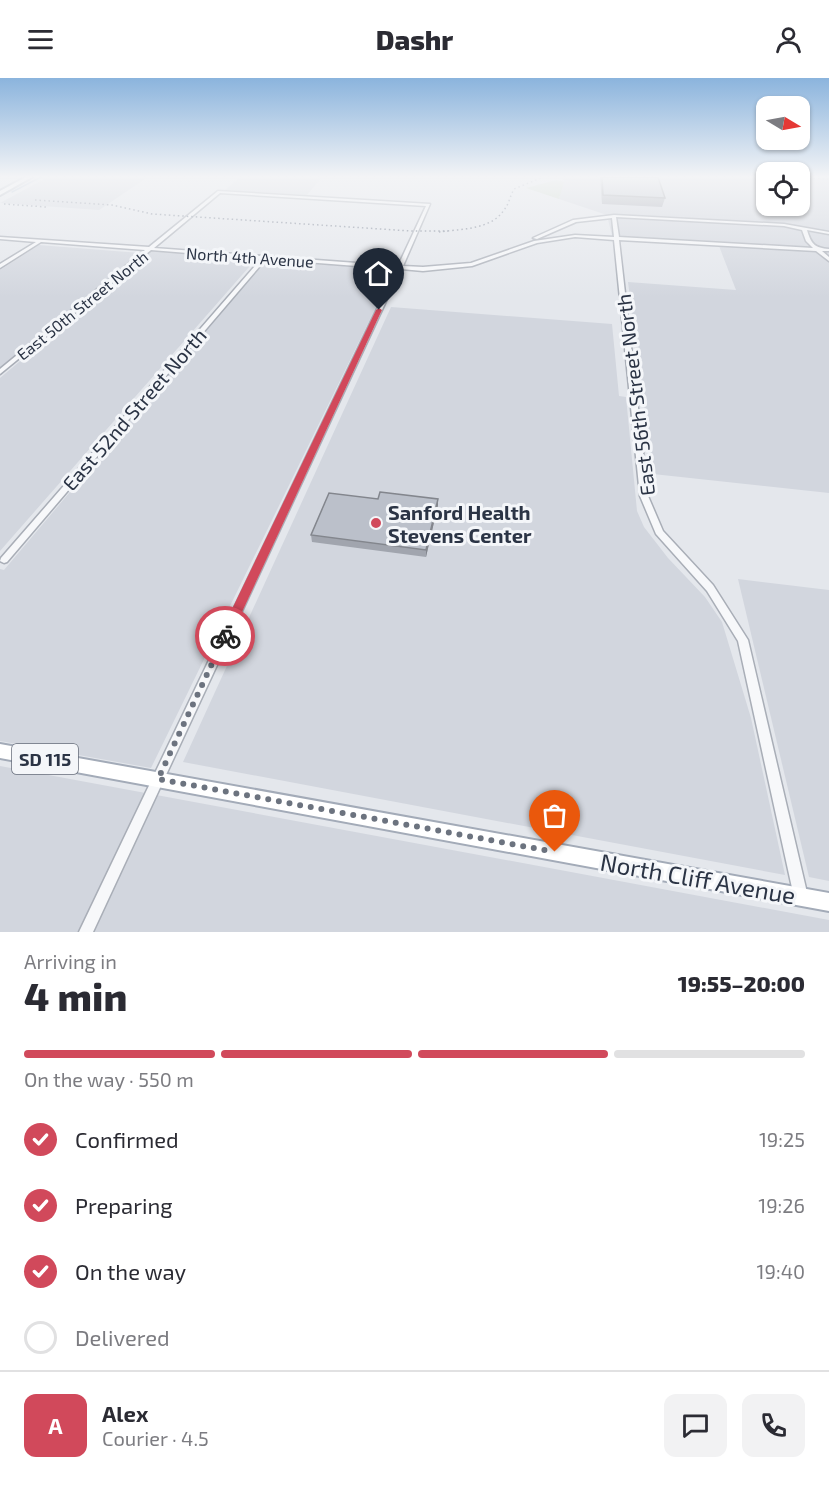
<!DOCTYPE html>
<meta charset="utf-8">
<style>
:root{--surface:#fff;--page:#f2f2f3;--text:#2b2b33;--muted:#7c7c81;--line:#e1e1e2;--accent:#d1495b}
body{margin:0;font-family:"Exo 2",sans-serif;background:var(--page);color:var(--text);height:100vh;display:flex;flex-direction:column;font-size:22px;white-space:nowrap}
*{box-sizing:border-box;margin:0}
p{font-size:20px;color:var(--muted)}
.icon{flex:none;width:33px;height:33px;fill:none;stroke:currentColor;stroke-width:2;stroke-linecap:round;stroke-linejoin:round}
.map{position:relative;height:854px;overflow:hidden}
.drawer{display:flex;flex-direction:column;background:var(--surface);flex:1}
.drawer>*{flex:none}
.needle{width:39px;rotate:100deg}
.tools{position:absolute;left:756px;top:18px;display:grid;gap:12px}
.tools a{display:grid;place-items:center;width:54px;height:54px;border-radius:12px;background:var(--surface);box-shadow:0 2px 4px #0004;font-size:30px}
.pin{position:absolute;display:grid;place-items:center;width:51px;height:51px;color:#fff;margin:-62px -26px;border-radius:50% 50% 50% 0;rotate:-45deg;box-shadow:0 0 6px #0007}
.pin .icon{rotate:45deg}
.courier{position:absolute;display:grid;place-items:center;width:60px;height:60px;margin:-30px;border:4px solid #d1495b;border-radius:50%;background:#fff;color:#222;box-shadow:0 2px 8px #0007}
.head em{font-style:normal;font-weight:800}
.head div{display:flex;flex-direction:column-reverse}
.head{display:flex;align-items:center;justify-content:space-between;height:102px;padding:0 24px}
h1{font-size:39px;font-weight:800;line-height:45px}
.bar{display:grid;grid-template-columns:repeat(4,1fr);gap:9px 6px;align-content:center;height:72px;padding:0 24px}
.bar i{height:8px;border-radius:4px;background:var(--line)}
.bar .active{background:var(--accent)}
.bar p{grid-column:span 4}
.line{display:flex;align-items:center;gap:15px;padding:0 24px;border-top:2px solid var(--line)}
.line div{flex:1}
.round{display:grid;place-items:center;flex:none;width:63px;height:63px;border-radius:12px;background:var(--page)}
ol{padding:0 24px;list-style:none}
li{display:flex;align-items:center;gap:18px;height:66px}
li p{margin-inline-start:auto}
li .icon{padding:6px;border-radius:50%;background:var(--accent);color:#fff;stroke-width:4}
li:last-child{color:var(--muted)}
li i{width:33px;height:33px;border:3px solid var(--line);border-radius:50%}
header{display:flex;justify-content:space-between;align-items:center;height:78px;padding:0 24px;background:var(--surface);font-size:27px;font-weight:800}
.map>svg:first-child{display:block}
.built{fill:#d2d6de}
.green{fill:#c9d6c5}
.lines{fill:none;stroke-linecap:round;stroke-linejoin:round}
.stream{stroke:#9fb4cc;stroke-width:1.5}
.minor-casing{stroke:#a9aeb7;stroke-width:3}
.major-casing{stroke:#a3abb8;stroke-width:4}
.minor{fill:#f7f8fa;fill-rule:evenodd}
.major{fill:#fff;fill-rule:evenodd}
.rail{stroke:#7d8696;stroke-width:1.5;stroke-dasharray:1.5 3;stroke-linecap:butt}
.wall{fill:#a1a5ae}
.shaded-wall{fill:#83868d}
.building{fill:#bbc0ca;stroke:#83868d;stroke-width:1.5}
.route{fill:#d1495b}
.done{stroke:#6c737f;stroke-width:6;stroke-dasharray:0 10.8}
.poi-dot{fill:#d1495b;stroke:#f4f6f9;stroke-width:2}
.labels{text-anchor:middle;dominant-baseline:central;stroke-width:6;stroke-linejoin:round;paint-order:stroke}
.far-street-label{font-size:16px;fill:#2b3445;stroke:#f4f6f9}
.shield{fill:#f4f6f9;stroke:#676e7b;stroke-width:1.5}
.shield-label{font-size:18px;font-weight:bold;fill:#2b3445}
.street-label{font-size:20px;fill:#2b3445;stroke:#f4f6f9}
.poi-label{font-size:20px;font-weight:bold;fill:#2b3445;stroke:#f4f6f9;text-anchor:start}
.near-street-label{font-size:24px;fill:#2b3445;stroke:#f4f6f9}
</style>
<header><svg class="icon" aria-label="menu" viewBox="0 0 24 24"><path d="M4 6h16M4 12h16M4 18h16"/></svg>Dashr<svg class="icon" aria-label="person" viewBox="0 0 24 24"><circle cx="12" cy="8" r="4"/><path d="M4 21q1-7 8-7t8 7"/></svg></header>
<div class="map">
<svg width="829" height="854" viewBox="0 0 829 854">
<rect width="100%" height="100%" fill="#e4e7ec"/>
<g class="built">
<polygon points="48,99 148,99 99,132 0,125"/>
<polygon points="240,99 322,99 307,117 225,112"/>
<polygon points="564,99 766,99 766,128 800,128 800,99 829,99 829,415 653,396 628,204 736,212 719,168 613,162 607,137 559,121"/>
<polygon points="39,167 140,175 0,291 0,192"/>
<polygon points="151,173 256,181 0,473 0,300"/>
<polygon points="266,182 394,192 151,690 0,663 0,491 4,492"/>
<polygon points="391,229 612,246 619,318 626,319 637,433 644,449 668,480 705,519 722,544 751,640 785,797 183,684"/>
<polygon points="738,501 829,512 829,803 809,799"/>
<polygon points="0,688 829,842 829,854 0,854"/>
</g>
<polygon class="green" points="556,102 564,104 559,121 526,110"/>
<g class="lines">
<polyline class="stream" points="12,114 41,99"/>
<g class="minor-casing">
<path id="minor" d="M218,113l212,13 -27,62 20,1 48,-4 63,-22 41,-6 39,2 -2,-19 -36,4 -39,17 -4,-1 40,-18 41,-5 170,9 45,8v2l-22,-4c4,14 8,18 22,19v2h-7l7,6v4l-13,-10 -197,-11 29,256 15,35 50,54 35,55 60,257 -2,5 -5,2 -5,-2 -2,-5 -56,-256 -31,-50 -51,-57 -16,-38 -26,-256 -39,-3 -38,6 -65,23 -49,5 -22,-2 -308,663h-14l317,-663 -130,-10 -259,303 -3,1 -4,-2 1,-3 260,-299 -110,-9 -151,124v-5l145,-119 -104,-8 -41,26v-4l36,-22 -36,-3v-2l149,10zM220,115l206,13 -28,60 -244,-18zM616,139l168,9 18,4 4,11 7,7 -194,-11z"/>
</g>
<g class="major-casing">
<g id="major">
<polygon points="26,99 32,99 0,117 0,113"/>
<polygon points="0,666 829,815 829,833 0,680"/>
</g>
</g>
<use href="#minor" class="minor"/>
<use href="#major" class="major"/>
<g class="rail">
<polyline points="800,100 829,101"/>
<polyline points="35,122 112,127 152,136 411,153 448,153"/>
<polyline points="4,126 46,129"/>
<path d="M439,154c21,-3 52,-2 65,-22 5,-6 6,-14 10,-21l29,-12"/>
</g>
</g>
<g class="wall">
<polygon points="600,99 658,99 665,120 662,129 602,126"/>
<polygon points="378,421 438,427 426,479 312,464 311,457"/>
</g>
<polygon class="shaded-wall" points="438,421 438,427 426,479 426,472"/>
<g class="building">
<polygon points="602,99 658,99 665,120 603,117"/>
<polygon points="380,414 438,421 426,472 311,457 329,415 378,421"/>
</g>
<linearGradient id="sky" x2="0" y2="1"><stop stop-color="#8bb4dd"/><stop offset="0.45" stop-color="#f3f4f6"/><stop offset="1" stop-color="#f3f4f6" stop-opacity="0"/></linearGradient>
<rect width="829" height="219" fill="url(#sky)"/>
<polygon class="route" points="379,230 382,232 231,558 229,562 221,562 219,558 376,232"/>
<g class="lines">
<polyline class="done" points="225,558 158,701 555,774"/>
</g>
<circle class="poi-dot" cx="376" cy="445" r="6"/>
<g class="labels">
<g class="far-street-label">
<text transform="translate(250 179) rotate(4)">North 4th Avenue</text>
<text transform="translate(82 227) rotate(-39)">East 50th Street North</text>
</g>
<rect class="shield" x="12" y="666" width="66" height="30" rx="4.5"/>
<g class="shield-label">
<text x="45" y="681">SD 115</text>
</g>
<g class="street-label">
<text transform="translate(635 317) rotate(-97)">East 56th Street North</text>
<text transform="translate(134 331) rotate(-49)">East 52nd Street North</text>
</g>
<g class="poi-label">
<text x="388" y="434">Sanford Health<tspan x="388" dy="23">Stevens Center</tspan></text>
</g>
<g class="near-street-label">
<text transform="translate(698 800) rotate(10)">North Cliff Avenue</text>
</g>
</g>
</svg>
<div class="tools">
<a><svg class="needle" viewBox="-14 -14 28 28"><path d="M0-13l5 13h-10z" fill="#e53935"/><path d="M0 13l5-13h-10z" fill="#7c7c81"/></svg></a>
<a><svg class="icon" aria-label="locate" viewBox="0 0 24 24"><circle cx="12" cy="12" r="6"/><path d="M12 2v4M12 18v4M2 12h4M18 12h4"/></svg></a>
</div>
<div class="pin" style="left:555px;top:774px;background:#ea580c"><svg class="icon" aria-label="bag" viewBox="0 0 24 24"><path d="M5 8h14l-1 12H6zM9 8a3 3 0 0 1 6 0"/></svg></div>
<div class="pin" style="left:379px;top:232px;background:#1f2937"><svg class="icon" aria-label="home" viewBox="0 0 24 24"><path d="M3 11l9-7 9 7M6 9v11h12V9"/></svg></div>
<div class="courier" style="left:225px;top:558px"><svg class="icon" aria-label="bike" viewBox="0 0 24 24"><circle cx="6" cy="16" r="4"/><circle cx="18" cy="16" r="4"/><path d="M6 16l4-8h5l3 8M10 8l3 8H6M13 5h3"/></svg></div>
</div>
<section class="drawer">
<div class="head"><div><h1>4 min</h1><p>Arriving in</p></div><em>19:55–20:00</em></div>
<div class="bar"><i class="active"></i><i class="active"></i><i class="active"></i><i></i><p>On the way · 550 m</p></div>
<ol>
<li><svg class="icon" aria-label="check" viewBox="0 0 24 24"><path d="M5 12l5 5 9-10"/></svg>Confirmed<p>19:25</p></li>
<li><svg class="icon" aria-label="check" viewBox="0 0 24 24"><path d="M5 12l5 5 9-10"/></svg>Preparing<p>19:26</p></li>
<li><svg class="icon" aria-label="check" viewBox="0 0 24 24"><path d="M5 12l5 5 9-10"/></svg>On the way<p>19:40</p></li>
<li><i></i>Delivered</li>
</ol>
<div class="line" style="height:108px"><b class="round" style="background:var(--accent);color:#fff">A</b><div><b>Alex</b><p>Courier · 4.5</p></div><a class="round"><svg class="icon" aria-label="chat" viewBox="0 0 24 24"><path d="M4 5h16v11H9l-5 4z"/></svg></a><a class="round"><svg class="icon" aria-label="phone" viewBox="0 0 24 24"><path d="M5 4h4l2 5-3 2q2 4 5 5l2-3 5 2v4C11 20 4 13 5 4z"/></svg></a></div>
</section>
